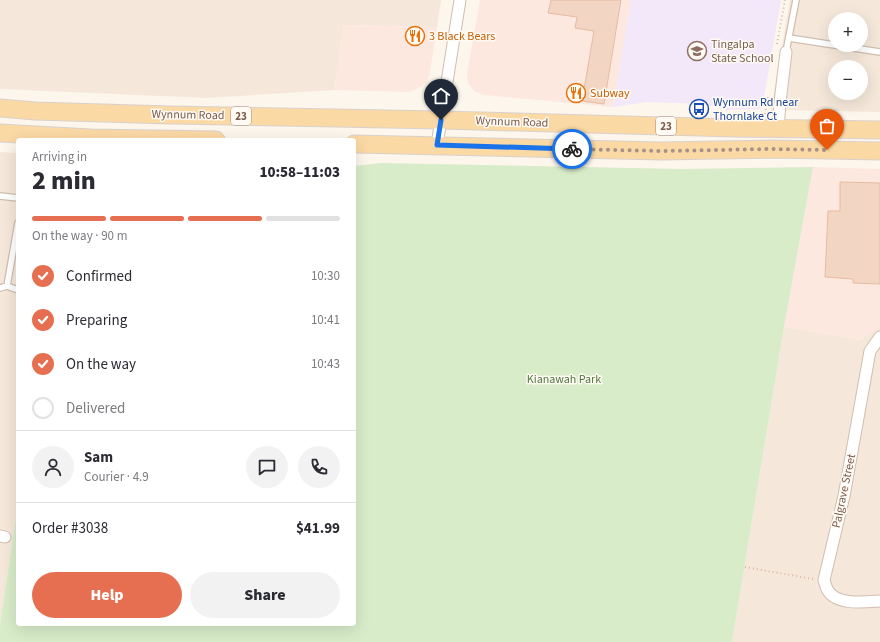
<!DOCTYPE html>
<meta charset="utf-8">
<style>
:root{--surface:#fff;--page:#f2f2f3;--text:#2b2b33;--muted:#7c7c81;--line:#e1e1e2;--accent:#e76f51}
body{margin:0;font-family:"Source Sans 3",sans-serif;background:var(--page);color:var(--text);height:100vh;display:flex;flex-direction:column;font-size:15px;white-space:nowrap}
*{box-sizing:border-box;margin:0}
p{font-size:13px;color:var(--muted)}
.icon{flex:none;width:22px;height:22px;fill:none;stroke:currentColor;stroke-width:2;stroke-linecap:round;stroke-linejoin:round}
.map{position:relative;flex:1;overflow:hidden}
.side{position:absolute;left:16px;top:138px;width:340px;height:488px;display:flex;flex-direction:column;background:var(--surface);border-radius:4px;box-shadow:0 4px 16px #0002}
.side>*{flex:none}
.fabs{position:absolute;left:828px;top:12px;display:grid;gap:8px}
.fabs a{display:grid;place-items:center;width:40px;height:40px;border-radius:50%;background:var(--surface);box-shadow:0 4px 16px #0002;font-size:20px}
.pin{position:absolute;display:grid;place-items:center;width:34px;height:34px;color:#fff;margin:-41px -17px;border-radius:50% 50% 50% 0;rotate:-45deg;box-shadow:0 0 4px #0007}
.pin .icon{rotate:45deg}
.courier{position:absolute;display:grid;place-items:center;width:40px;height:40px;margin:-20px;border:3px solid #1a73e8;border-radius:50%;background:#fff;color:#222;box-shadow:0 1px 5px #0007}
.summary em{font-style:normal;font-weight:800}
.summary div{display:flex;flex-direction:column-reverse}
.summary{display:flex;align-items:center;justify-content:space-between;height:68px;padding:0 16px}
h1{font-size:26px;font-weight:800;line-height:30px}
.bar{display:grid;grid-template-columns:repeat(4,1fr);gap:6px 4px;align-content:center;height:48px;padding:0 16px}
.bar i{height:5px;border-radius:3px;background:var(--line)}
.bar .on{background:var(--accent)}
.bar p{grid-column:span 4}
.line{display:flex;align-items:center;gap:10px;padding:0 16px;border-top:1px solid var(--line)}
.line div{flex:1}
.round{display:grid;place-items:center;flex:none;width:42px;height:42px;border-radius:21px;background:var(--page)}
ol{padding:0 16px;list-style:none}
li{display:flex;align-items:center;gap:12px;height:44px}
li p{margin-inline-start:auto}
li .icon{padding:4px;border-radius:50%;background:var(--accent);color:#fff;stroke-width:4}
li:last-child{color:var(--muted)}
li i{width:22px;height:22px;border:2px solid var(--line);border-radius:50%}
.primary-button{display:flex;gap:8px;margin-top:auto;padding:8px 16px}
.primary-button a{flex:1;height:46px;border-radius:24px;background:var(--accent);color:#fff;font-size:16px;font-weight:800;line-height:46px;text-align:center}
.primary-button a+a{background:var(--page);color:var(--text)}
.map>svg:first-child{display:block}
.residential{fill:#f5e8da;fill-rule:evenodd}
.commercial{fill:#fde8e0}
.education{fill:#f3e8fa}
.green{fill:#d8ecc9}
.building{fill:#f3d5c3;stroke:#e6bba3}
.lines{fill:none;stroke-linecap:round;stroke-linejoin:round}
.lane-casing{stroke:#d1beb0;stroke-width:8}
.street-casing{stroke:#d1beb0;stroke-width:13}
.primary-casing{stroke:#dad1cd;stroke-width:19}
.path{stroke:#d9b8a5;stroke-width:2;stroke-dasharray:1 3;stroke-linecap:butt}
.lane{stroke:#fff;stroke-width:5.5}
.street{stroke:#fff;stroke-width:11}
.primary{stroke:#fbd9a5;stroke-width:17}
.done{stroke:#a89285;stroke-width:4;stroke-dasharray:0 7.2}
.route{stroke:#1a73e8;stroke-width:5}
.labels{text-anchor:middle;dominant-baseline:central;stroke-width:3;stroke-linejoin:round;paint-order:stroke}
.shield{fill:#fffaf3;stroke:#a28b7f;stroke-width:1}
.shield-label{font-size:11px;font-weight:bold;fill:#7a5c4d}
.food-label{font-size:12px;fill:#c56008;stroke:#fffaf3;text-anchor:start}
.education-label{font-size:12px;fill:#785e54;stroke:#fffaf3;text-anchor:start}
.transit-label{font-size:12px;fill:#164399;stroke:#fffaf3;text-anchor:start}
.street-label{font-size:12px;fill:#7a5c4d;stroke:#fffaf3}
.park-label{font-size:12px;fill:#537a41;stroke:#fffaf3}
</style>
<div class="map">
<svg width="880" height="642" viewBox="0 0 880 642">
<rect width="100%" height="100%" fill="#fdf6ec"/>
<g class="residential">
<polygon points="0,0 441,0 437,27 344,25 334,90 206,98 0,89"/>
<path d="M790,0h90v112l-109,-2zM835,19h26v26h-26zM835,67h26v26h-26z"/>
<polygon points="0,152 18,153 18,504 0,624"/>
<polygon points="880,326 880,642 732,642 784,327 860,340"/>
</g>
<g class="commercial">
<polygon points="480,0 631,0 613,107 484,95 474,91 468,83 467,74"/>
<polygon points="344,25 437,27 430,72 427,82 422,86 410,92 334,90"/>
<polygon points="813,167 880,169 880,326 860,340 784,327"/>
</g>
<polygon class="education" points="631,0 781,0 762,109 728,110 704,104 648,102 613,107"/>
<polygon class="green" points="381,163 681,169 813,167 784,327 732,642 0,642 0,624 18,504 18,624 354,624 354,166"/>
<g class="building">
<polygon points="551,0 621,0 604,104 582,101 594,31 575,28 577,17 548,13"/>
<polygon points="840,182 880,183 880,284 853,283 853,279 825,277 828,211 840,211"/>
</g>
<g class="lines">
<g class="lane-casing">
<g id="lane">
<polyline points="789,38 880,52"/>
<polyline points="786,52 796,0"/>
<polyline points="0,196 18,198"/>
<polyline points="7,286 18,290"/>
<polyline points="0,288 7,286 18,223"/>
</g>
</g>
<g class="street-casing">
<g id="street">
<polyline points="778,129 780,102 786,52"/>
<polyline points="437,145 460,0"/>
<path d="M880,337l-10,14 -26,145 -20,84c1,3 2,7 3,9 8,17 38,13 53,12"/>
<polyline points="0,536 5,537"/>
</g>
</g>
<g class="primary-casing">
<g id="primary">
<polyline points="0,108 35,111 170,115 441,120 735,128 880,130"/>
<polyline points="0,133 91,138 216,140"/>
<polyline points="354,144 661,151 772,149 880,151"/>
</g>
</g>
<g class="path">
<polyline points="777,44 785,0"/>
<polyline points="765,114 768,96"/>
<polyline points="745,567 813,579"/>
</g>
<use href="#lane" class="lane"/>
<use href="#street" class="street"/>
<use href="#primary" class="primary"/>
</g>
<g class="lines">
<polyline class="done" points="572,149 661,151 772,149 827,150"/>
<polyline class="route" points="441,120 437,145 572,149"/>
</g>
<defs>
<g id="restaurant-ring" transform="scale(1)"><circle r="9.5" fill="#fffaf3" stroke="#e8710a" stroke-width="1.5"/><path d="M-5-6h1v4h1v-4h1v4h1v-4h1v5L-1.5 .5V6h-2V.5L-5-1ZM5-6V6H3V1.5H1.5Q1.5-4 5-6Z" fill="#e8710a"/></g>
<g id="school-ring" transform="scale(1)"><circle r="9.5" fill="#fffaf3" stroke="#8d6e63" stroke-width="1.5"/><path d="M0-5L7-2L0 1L-7-2ZM-4 1L0 2.5L4 1V4Q0 6-4 4Z" fill="#8d6e63"/></g>
<g id="bus-ring" transform="scale(1)"><circle r="9.5" fill="#fffaf3" stroke="#1a4fb4" stroke-width="1.5"/><path d="M-5-6H5V4H4V6H2V4H-2V6H-4V4H-5ZM-3.5-4V0h7V-4ZM-3.5 1.2v1.5H-2V1.2ZM2 1.2v1.5H3.5V1.2Z" fill="#1a4fb4"/></g>
</defs>
<g fill-rule="evenodd">
<use href="#restaurant-ring" x="415" y="36"/>
<use href="#school-ring" x="697" y="51"/>
<use href="#restaurant-ring" x="576" y="93"/>
<use href="#bus-ring" x="699" y="109"/>
</g>
<g class="labels">
<g class="shield">
<rect x="231" y="107" width="20" height="18" rx="3"/>
<rect x="656" y="117" width="20" height="18" rx="3"/>
</g>
<g class="shield-label">
<text x="241" y="116">23</text>
<text x="666" y="126">23</text>
</g>
<g class="food-label">
<text x="429" y="36">3 Black Bears</text>
<text x="590" y="93">Subway</text>
</g>
<g class="education-label">
<text x="711" y="44">Tingalpa<tspan x="711" dy="14">State School</tspan></text>
</g>
<g class="transit-label">
<text x="713" y="102">Wynnum Rd near<tspan x="713" dy="14">Thornlake Ct</tspan></text>
</g>
<g class="street-label">
<text transform="translate(188 115) rotate(1)">Wynnum Road</text>
<text transform="translate(512 122) rotate(2)">Wynnum Road</text>
<text transform="translate(844 491) rotate(-78)">Palgrave Street</text>
</g>
<g class="park-label">
<text x="564" y="379">Kianawah Park</text>
</g>
</g>
</svg>
<div class="fabs">
<a>+</a>
<a>−</a>
</div>
<div class="pin" style="left:827px;top:150px;background:#ea580c"><svg class="icon" aria-label="bag" viewBox="0 0 24 24"><path d="M5 8h14l-1 12H6zM9 8a3 3 0 0 1 6 0"/></svg></div>
<div class="pin" style="left:441px;top:120px;background:#1f2937"><svg class="icon" aria-label="home" viewBox="0 0 24 24"><path d="M3 11l9-7 9 7M6 9v11h12V9"/></svg></div>
<div class="courier" style="left:572px;top:149px"><svg class="icon" aria-label="bike" viewBox="0 0 24 24"><circle cx="6" cy="16" r="4"/><circle cx="18" cy="16" r="4"/><path d="M6 16l4-8h5l3 8M10 8l3 8H6M13 5h3"/></svg></div>
<section class="side">
<div class="summary"><div><h1>2 min</h1><p>Arriving in</p></div><em>10:58–11:03</em></div>
<div class="bar"><i class="on"></i><i class="on"></i><i class="on"></i><i></i><p>On the way · 90 m</p></div>
<ol>
<li><svg class="icon" aria-label="check" viewBox="0 0 24 24"><path d="M5 12l5 5 9-10"/></svg>Confirmed<p>10:30</p></li>
<li><svg class="icon" aria-label="check" viewBox="0 0 24 24"><path d="M5 12l5 5 9-10"/></svg>Preparing<p>10:41</p></li>
<li><svg class="icon" aria-label="check" viewBox="0 0 24 24"><path d="M5 12l5 5 9-10"/></svg>On the way<p>10:43</p></li>
<li><i></i>Delivered</li>
</ol>
<div class="line" style="height:72px"><a class="round"><svg class="icon" aria-label="person" viewBox="0 0 24 24"><circle cx="12" cy="8" r="4"/><path d="M4 21q1-7 8-7t8 7"/></svg></a><div><b>Sam</b><p>Courier · 4.9</p></div><a class="round"><svg class="icon" aria-label="chat" viewBox="0 0 24 24"><path d="M4 5h16v11H9l-5 4z"/></svg></a><a class="round"><svg class="icon" aria-label="phone" viewBox="0 0 24 24"><path d="M5 4h4l2 5-3 2q2 4 5 5l2-3 5 2v4C11 20 4 13 5 4z"/></svg></a></div>
<div class="line" style="height:52px"><div>Order #3038</div><b>$41.99</b></div>
<div class="primary-button"><a>Help</a><a>Share</a></div>
</section>
</div>
